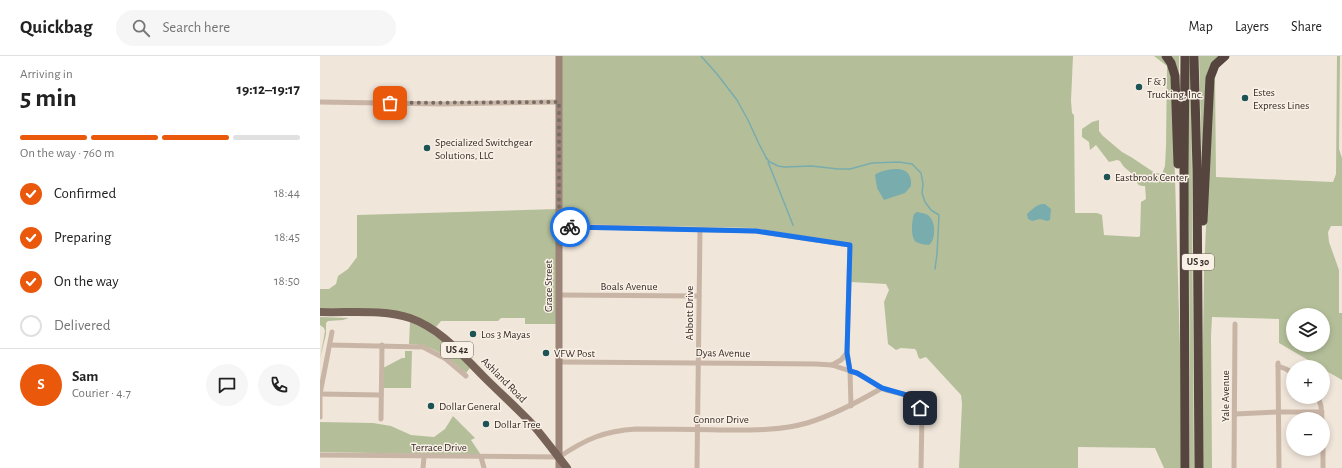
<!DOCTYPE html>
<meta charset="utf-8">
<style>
:root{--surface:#fff;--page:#f6f6f6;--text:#222;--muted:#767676;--line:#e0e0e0;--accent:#ea580c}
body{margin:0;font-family:"Alegreya Sans",sans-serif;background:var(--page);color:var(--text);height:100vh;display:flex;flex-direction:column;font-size:15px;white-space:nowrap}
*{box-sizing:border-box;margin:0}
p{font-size:13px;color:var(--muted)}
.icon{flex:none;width:22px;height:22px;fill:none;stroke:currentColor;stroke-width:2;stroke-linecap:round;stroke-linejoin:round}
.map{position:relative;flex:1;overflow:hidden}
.sheet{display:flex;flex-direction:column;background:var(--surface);width:320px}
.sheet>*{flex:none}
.controls{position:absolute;left:966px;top:252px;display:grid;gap:8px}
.controls a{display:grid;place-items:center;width:44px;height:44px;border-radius:50%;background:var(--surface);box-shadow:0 2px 6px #0003;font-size:20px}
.pin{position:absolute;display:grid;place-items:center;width:34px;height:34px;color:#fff;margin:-17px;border-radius:8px;box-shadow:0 2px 6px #0006}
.courier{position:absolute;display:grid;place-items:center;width:40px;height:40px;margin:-20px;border:3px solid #1a73e8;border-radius:50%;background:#fff;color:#222;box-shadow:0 1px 5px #0007}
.overview em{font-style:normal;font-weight:700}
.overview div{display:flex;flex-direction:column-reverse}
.overview{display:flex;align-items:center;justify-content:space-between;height:68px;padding:0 20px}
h1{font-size:26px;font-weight:700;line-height:30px}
.bar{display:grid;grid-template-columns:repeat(4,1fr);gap:6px 4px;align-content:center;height:48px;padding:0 20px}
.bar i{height:5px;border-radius:3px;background:var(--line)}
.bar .current{background:var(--accent)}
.bar p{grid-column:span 4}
.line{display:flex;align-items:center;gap:10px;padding:0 20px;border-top:1px solid var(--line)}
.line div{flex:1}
.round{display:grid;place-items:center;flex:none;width:42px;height:42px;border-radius:21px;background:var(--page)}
ol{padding:0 20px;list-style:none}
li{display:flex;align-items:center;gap:12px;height:44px}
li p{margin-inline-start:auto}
li .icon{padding:4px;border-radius:50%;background:var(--accent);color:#fff;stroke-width:4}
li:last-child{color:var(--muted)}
li i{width:22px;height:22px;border:2px solid var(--line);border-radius:50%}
header{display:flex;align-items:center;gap:24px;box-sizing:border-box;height:56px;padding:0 20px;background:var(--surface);border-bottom:1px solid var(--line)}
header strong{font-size:19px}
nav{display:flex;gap:22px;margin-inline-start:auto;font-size:14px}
.search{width:280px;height:36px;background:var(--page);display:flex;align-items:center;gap:10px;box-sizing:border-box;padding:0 14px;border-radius:22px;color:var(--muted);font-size:15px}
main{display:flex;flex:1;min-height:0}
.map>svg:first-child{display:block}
.green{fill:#b4bf9a;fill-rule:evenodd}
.water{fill:#79acad}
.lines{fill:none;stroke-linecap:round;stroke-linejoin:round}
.stream{stroke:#79acad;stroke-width:1.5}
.street{stroke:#c9b5a6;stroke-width:5}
.secondary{stroke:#9c8478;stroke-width:7}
.primary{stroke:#776258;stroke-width:8}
.highway{stroke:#56453e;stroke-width:9}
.done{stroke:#776c66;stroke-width:4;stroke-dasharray:0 7.2}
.route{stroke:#1a73e8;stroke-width:5}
.poi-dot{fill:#1d5355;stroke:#f9f0e6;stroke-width:1.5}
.labels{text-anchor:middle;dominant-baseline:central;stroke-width:3;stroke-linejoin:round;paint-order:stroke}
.shield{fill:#f9f0e6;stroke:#706660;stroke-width:1}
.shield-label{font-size:10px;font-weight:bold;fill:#352b27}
.poi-label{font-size:11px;fill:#352b27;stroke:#f9f0e6;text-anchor:start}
.street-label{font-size:11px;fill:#352b27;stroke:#f9f0e6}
</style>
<header>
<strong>Quickbag</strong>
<div class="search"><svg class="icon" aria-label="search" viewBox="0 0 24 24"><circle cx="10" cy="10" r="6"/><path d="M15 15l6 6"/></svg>Search here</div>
<nav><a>Map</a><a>Layers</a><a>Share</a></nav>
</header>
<main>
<section class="sheet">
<div class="overview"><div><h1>5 min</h1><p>Arriving in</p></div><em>19:12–19:17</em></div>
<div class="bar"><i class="current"></i><i class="current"></i><i class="current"></i><i></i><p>On the way · 760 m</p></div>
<ol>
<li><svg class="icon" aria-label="check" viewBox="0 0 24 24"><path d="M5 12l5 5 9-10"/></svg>Confirmed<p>18:44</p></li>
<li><svg class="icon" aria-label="check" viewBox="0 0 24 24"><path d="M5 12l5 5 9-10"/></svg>Preparing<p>18:45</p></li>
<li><svg class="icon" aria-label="check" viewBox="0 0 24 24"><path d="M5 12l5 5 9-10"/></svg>On the way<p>18:50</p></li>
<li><i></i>Delivered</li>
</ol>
<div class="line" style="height:72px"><b class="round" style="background:var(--accent);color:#fff">S</b><div><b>Sam</b><p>Courier · 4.7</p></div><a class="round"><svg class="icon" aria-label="chat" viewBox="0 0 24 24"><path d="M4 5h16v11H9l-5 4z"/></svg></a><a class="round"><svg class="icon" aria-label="phone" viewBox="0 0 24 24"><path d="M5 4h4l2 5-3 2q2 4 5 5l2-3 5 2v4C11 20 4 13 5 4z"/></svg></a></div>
</section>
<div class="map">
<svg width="1022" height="412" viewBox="0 0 1022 412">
<rect width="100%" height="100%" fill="#f1e6da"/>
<g class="green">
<path d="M242,0h511l-2,45 1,12 2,2 1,98h22l5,2 2,20 34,2 2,-1 1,-34 5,-3 -1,-13c-1,0 -5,0 -6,-1 -2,-1 -3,-7 -5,-9 -6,-7 -9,-6 -14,-15l-3,-1 -8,2 -13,-17 -6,5 -1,-8 -7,-5v-8l10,-7 7,-2v11l4,5 19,16 9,5 24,16 7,1 3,-8 1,-20 1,-80 -13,-10h7l5,4 6,15 8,273 1,120h-17l-9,-20 -77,-1v21h-119l3,-64 -1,-9 -35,-38 -6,2c-3,-2 -2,-7 -5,-10l-14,-1 -5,2 -8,-6 -4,-42 5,-12 -3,-6 -35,-2v-39l-100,-15 -187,-4 -2,-4z"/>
<polygon points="850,0 859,0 859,47"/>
<polygon points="868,0 871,0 874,412 870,412 869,167 867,133"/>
<polygon points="879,0 901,0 897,3 882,113"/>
<path d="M1017,0h3l-1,93 3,9v68h-11l-3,6 1,10 10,28v43h3v67l-19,-11v-2h-3l-41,-24v-24l-67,-2 -1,19 1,132h-9v-131l1,-66 9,-197 10,-12 -5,7 -3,7 1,101 117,5 3,-8zM973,259h30v30h-30z"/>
<polygon points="237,153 237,268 205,268 205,262 181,262 178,265 121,265 116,271 95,260 70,254 0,252 0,233 9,233 16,228 18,220 28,213 37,201 37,159"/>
<polygon points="0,261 29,262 23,264 8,265 6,267 6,278 0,303 5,275 4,272 0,269"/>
<path d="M90,266l17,8 20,15 23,23 -4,5c-17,-15 -33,-29 -57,-29z"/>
<polygon points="85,295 92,295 91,332 63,332 63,312 82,302 85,302"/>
<polygon points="133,360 155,382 151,384 161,399 0,396 0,366 53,367 71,370 91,379 114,381 125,373"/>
</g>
<g class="water">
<path d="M579,113c9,1 13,8 12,17l-6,7 -21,7 -7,-12 -2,-13c6,-5 16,-6 24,-6z"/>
<path d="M725,148l6,5 -1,11 -3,1 -7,-2 -8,2 -4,-2 -1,-5c6,-5 10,-11 18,-10z"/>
<path d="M597,156c4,1 9,1 12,4 7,6 7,24 0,29 -4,0 -9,-1 -13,-3 -6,-5 -4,-22 -2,-28z"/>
</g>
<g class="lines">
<g class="stream">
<polyline points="381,0 397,18 417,44 428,64 439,88 447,103"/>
<polyline points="446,102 450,106 458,110 464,111 492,110 518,113 530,113 552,107 579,106 592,108 601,117 603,128 602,137 605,146 611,154 619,159 617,198 615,213"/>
<polyline points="448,106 473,169"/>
</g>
<g class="street">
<polyline points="0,46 122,48 239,46"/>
<path d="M239,170l197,5 94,14 -3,108 3,18c11,2 21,11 31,17 16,8 38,1 41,28l-1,52"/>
<polyline points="239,239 379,240"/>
<polyline points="10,289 103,291 126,303 146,320"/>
<polyline points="239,306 496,308 512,309 530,315 531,350"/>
<polyline points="958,307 959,412"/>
<polyline points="512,309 521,304 527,297"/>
<polyline points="958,310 966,313 973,317"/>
<polyline points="0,338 61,339"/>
<polyline points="998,341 1001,350 1002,363"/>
<polyline points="915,358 958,356 1002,356"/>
<polyline points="0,361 0,338 12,276"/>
<polyline points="61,363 62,289"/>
<polyline points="1003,393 1003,412"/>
<path d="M0,399l239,2c27,-18 45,-26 77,-28 28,0 55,0 83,1 29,0 60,1 88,-7 27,-8 51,-21 75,-35"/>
<polyline points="161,401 164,412"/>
<polyline points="103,412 104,401"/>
<polyline points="377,412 380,173"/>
<polyline points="914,412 915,268"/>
</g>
<polyline class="secondary" points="239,412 239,0"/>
<path class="primary" d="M0,256c28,1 64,-3 90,6 31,11 51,36 73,58 17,17 34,32 50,49 12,14 23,29 34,43"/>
<g class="highway">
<polyline points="846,0 851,7 855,20 858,108"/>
<polyline points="865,0 864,114 865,412"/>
<polyline points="874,0 877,114 879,412"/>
<polyline points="883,165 890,22 895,9 905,0"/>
</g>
</g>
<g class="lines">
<polyline class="done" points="70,47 239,46 239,170 250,171"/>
<polyline class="route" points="250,171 436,175 530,189 527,297 530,315 537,317 562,332 590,340 596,345 600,352"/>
</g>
<g class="poi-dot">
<circle cx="819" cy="31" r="4"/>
<circle cx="925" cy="42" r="4"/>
<circle cx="107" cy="92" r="4"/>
<circle cx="787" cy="121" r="4"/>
<circle cx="153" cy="278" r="4"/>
<circle cx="226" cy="297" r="4"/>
<circle cx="111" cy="350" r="4"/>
<circle cx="166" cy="368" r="4"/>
</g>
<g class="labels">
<g class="shield">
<rect x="862" y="198" width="32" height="16" rx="3"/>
<rect x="121" y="286" width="32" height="16" rx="3"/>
</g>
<g class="shield-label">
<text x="878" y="206">US 30</text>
<text x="137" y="294">US 42</text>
</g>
<g class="poi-label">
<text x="827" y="25">F &amp; J<tspan x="827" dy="13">Trucking, Inc.</tspan></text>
<text x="933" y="36">Estes<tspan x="933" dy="13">Express Lines</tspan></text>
<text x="115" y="86">Specialized Switchgear<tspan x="115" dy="13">Solutions, LLC</tspan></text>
<text x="795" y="121">Eastbrook Center</text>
<text x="161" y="278">Los 3 Mayas</text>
<text x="234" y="297">VFW Post</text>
<text x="119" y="350">Dollar General</text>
<text x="174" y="368">Dollar Tree</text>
</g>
<g class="street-label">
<text transform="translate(228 230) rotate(-90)">Grace Street</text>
<text x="309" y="230">Boals Avenue</text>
<text transform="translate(369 257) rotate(-90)">Abbott Drive</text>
<text transform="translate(403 297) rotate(1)">Dyas Avenue</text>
<text transform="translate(184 324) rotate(45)">Ashland Road</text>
<text transform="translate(905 340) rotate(-90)">Yale Avenue</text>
<text x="401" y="363">Connor Drive</text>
<text x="119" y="391">Terrace Drive</text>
</g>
</g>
</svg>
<div class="controls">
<a><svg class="icon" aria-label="layers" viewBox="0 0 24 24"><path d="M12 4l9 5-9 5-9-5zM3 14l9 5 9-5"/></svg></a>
<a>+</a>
<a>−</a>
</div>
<div class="pin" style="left:70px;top:47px;background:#ea580c"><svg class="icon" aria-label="bag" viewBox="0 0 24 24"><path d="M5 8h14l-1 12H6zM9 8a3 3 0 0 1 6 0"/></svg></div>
<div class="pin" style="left:600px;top:352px;background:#1f2937"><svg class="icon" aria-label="home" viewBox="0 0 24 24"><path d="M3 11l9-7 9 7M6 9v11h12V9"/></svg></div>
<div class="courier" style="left:250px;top:171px"><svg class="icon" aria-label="bike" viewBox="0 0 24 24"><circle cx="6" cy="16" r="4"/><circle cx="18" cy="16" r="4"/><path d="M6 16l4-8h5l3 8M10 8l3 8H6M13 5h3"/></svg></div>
</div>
</main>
